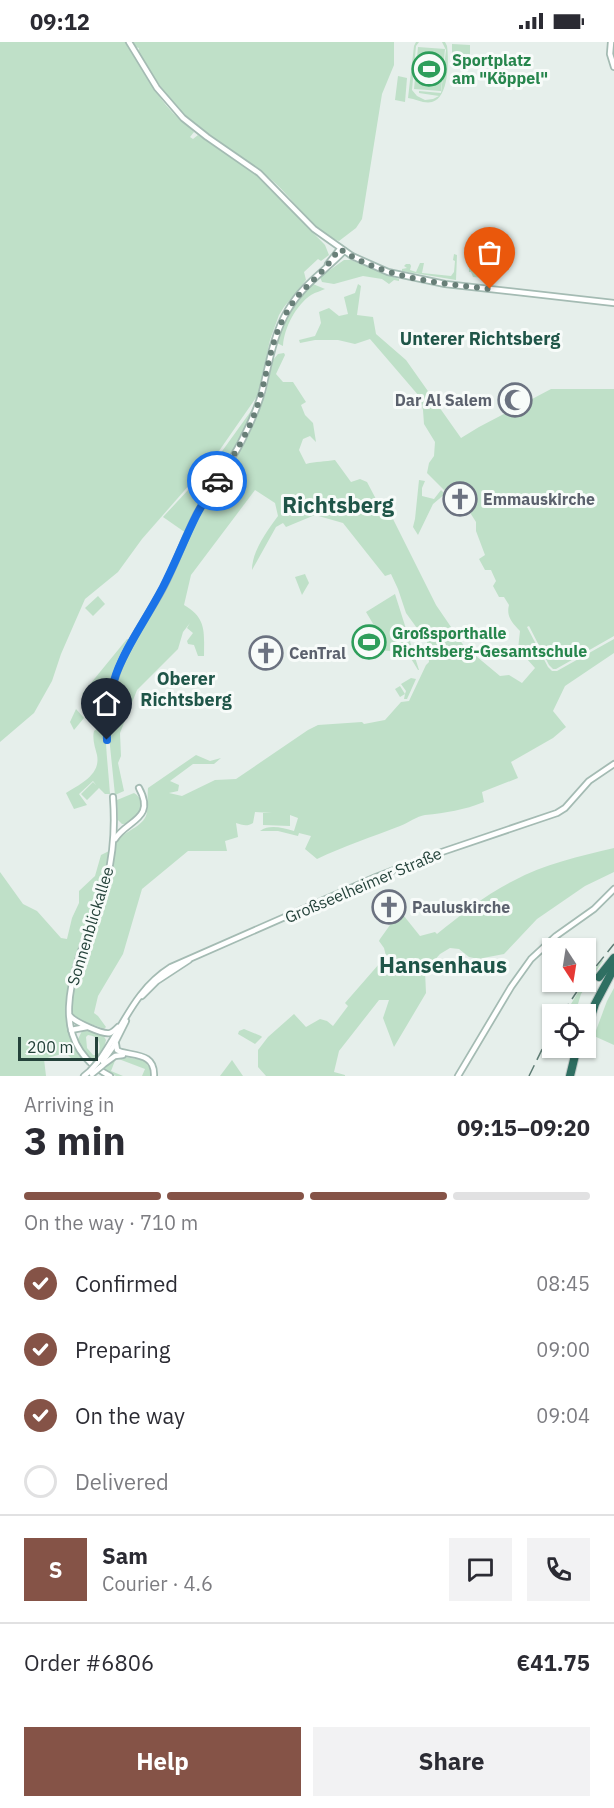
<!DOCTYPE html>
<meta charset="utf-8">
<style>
:root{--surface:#fff;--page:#f2f2f3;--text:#2b2b33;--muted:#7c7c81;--line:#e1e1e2;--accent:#855347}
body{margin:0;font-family:"IBM Plex Sans",sans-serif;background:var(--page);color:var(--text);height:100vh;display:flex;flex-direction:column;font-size:22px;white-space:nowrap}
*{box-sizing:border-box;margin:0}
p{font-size:20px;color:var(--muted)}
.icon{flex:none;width:33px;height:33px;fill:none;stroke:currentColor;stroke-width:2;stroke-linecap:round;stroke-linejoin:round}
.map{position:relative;height:1034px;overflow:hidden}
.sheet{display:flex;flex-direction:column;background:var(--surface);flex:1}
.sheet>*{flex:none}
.needle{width:39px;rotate:168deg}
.buttons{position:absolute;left:542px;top:896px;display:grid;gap:12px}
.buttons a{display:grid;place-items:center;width:54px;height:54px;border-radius:0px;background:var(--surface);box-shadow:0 2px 4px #0004;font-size:30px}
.scale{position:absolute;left:18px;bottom:15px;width:80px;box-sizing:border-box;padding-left:6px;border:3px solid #24423a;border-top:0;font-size:16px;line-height:21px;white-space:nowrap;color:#24423a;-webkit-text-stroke:4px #f7fbf9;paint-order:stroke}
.pin{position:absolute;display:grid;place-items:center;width:51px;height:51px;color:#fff;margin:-62px -26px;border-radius:50% 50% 50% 0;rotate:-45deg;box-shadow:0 0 6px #0007}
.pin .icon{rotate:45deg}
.courier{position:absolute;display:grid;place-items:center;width:60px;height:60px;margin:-30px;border:4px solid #1a73e8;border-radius:50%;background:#fff;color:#222;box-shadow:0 2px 8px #0007}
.head em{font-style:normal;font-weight:800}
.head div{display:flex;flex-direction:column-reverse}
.head{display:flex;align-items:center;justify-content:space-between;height:102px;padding:0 24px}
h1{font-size:39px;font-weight:800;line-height:45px}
.bar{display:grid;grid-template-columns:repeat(4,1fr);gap:9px 6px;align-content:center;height:72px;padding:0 24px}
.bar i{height:8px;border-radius:4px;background:var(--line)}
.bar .active{background:var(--accent)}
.bar p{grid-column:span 4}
.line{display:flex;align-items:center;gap:15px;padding:0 24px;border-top:2px solid var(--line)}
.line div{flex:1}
.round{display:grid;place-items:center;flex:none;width:63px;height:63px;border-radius:0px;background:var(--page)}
ol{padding:0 24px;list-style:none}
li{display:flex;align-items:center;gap:18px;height:66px}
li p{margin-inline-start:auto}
li .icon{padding:6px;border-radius:50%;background:var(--accent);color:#fff;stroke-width:4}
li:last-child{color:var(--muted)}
li i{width:33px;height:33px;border:3px solid var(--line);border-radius:50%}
.cta{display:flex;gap:12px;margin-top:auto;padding:12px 24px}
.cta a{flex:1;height:69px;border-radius:0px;background:var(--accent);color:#fff;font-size:24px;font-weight:800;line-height:69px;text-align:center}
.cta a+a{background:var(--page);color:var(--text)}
.status{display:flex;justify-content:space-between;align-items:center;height:42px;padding:0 30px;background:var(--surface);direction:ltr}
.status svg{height:16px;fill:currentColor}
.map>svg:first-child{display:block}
.green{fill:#bfe0c8;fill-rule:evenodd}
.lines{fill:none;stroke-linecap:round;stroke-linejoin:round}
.secondary-casing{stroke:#a4bbb3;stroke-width:8}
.highway-casing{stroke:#c2cac8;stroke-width:10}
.secondary{stroke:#fff;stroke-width:4.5}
.highway{stroke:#2f6f62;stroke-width:8}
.rail{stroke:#5f7d75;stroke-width:1.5;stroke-dasharray:12 6;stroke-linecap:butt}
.secondary-bridge-casing{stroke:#a4bbb3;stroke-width:8;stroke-linecap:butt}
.secondary-bridge{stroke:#fff;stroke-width:4.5}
.done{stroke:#687f78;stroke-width:6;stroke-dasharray:0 10.8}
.route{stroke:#1a73e8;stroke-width:8}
.labels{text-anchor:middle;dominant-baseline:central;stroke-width:6;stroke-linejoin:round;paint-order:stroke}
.leisure-label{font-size:16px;font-weight:bold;fill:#27864d;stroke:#f7fbf9;text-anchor:start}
.worship-label{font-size:16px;font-weight:bold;fill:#5b616d;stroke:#f7fbf9;text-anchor:start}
.street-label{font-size:16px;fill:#24423a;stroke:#f7fbf9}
.neighbourhood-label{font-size:18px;font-weight:bold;fill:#1f5548;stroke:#f7fbf9}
.district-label{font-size:22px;font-weight:bold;fill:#1f5548;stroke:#f7fbf9}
</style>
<div class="status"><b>09:12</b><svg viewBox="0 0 49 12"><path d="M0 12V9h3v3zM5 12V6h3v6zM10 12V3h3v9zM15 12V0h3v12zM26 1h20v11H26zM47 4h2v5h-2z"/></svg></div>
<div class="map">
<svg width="614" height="1034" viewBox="0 0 614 1034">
<rect width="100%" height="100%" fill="#e6efeb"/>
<g class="green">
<path d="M0,0h126c14,24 28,51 47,71 7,7 15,12 21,19l-4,5 3,2 5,-4 45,30 17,13 65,67 4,10 -8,6 -3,-2 -14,13 2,8 -22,27 -5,8 -9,25 -12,55 -39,56 -77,88 -24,33 -33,27 -24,55 -9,27 -18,32 -34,29z"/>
<path d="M132,0h262v23l-12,29 -20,125 -6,9 -17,13c-23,-7 -46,-42 -64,-58 -25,-23 -56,-38 -81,-60 -24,-20 -40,-45 -56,-71l1,-4 -5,-1z"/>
<path d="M416,0h3l-3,4 -4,44 5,6 8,4 8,-1 6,-3 -20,-3v-2l22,2 5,-43 -4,-8h3l2,4c2,14 2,52 -15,56 -8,2 -16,-3 -24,-4l6,-52z"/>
<polygon points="452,2 470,3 470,16 452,16"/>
<polygon points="418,5 445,7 441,49 414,47"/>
<polygon points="398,34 407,36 405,60 395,58"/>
<polygon points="454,212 457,213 456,238 402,229 402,227 407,226 404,224 406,222 410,222 411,224 410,228 416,230 420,221 424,221 422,231 451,234 454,230 455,219 453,218"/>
<polygon points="473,217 483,218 482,233 484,236 473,235 471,230 469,230 469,223 473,221"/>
<polygon points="344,218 351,218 399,237 399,239 394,238 389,242 382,237 363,234 334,242 322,240 320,235"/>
<path d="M313,242l12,5c-4,2 -9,3 -14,6 -15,10 -27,33 -28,51l-6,-3c7,-21 19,-43 36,-59z"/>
<path d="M358,242l3,2 -4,29 16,2 3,17 30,26 55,78 18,-11 72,-38h63v247l-58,33h-3l-4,-4 -20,-39 -2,1 21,40 4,4h5l57,-32v14l-49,33 -12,25 13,16 -13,11 -42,24 7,16 -36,14 2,10c-20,8 -38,11 -59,13 -8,1 -17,8 -25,11 -28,11 -56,20 -83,33l-12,-10 6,-13 -12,-3 -1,3 -20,-5h-18c10,-7 22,-3 34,0l4,-13 -8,-3v11l-27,-1v-12h9l-17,-1 -2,11c-6,4 -11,2 -17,0l2,14 -13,4 2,10h-39l-46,38 -19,65 -25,42 -4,17 4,3 8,11 -2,2c-10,-5 -20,-6 -30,-11 -10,-24 26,-105 34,-133 3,-11 4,-32 8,-41 6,-13 24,-15 30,-28 3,-9 1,-19 2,-28l48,-33 14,6 11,-3 -7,6h-21l-23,17 9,4 -1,6 -9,2 13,3 33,-16 21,-1 72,-49 10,-5 44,-3 2,2 21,-4 16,-18 8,-1 17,-36 3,-3 -2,-20 -21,-29 -8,-24 -7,-15 -6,2 -42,-53 -28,-8 -29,12 -3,-4 -7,4 -24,43c0,-19 15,-39 26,-54l-3,-13 -20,-13 -64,85 -7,30c23,13 20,28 20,51h-6l-4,-11 -6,-1 -1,-3 6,-8 -6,-5 3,-5 -7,9 -5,17 -41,41 -17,43 1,23 -3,7 6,28 -9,4 -5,-49 -1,-21 6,-38 6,-19 52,-93 16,-38 12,-23 48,-81 17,-40 7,-33 5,-6 6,-1 1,2 -9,19 7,8h10l13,20 -5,3 4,10 8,8 3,19 -6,-6 -7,3 -4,11 7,14c10,-3 19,-2 29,-4l16,22 9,-3 7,3 10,19 6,-2 53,106 28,41 36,30 9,-1 13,8 13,-15 -17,-19 2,-18c-8,-8 -14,-15 -11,-26l-5,-8h-5l-6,-11 3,-5 -5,-11h-6l-6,-11 6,-4 -9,-24v-9l-7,-11v-8l-5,-5 -1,-9 -16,4 -20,-20 2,-10 5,-7 1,-14 -11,-18 -1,-14 -4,-14 -49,-57 -15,5 -17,-4h-23l-15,3 -1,-3 16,-4 6,-13 -2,-11 10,-4 10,8 9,-2 -4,-17 11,-4z"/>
<path d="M251,369h1c-15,44 -48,79 -66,122l-23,-16 52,-56z"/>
<polygon points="419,438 425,439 422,446 422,454 434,457 441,448 445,452 433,462 418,493 413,485 415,477"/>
<polygon points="305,532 309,541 302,553 295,535"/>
<polygon points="395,552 419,628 418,628 407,610 375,608 363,615 353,598 375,585 366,570"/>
<polygon points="98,554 105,562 93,574 85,566"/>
<path d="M127,597h2c-33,50 -23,99 -19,155h-5l-6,-6 -12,12 -6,-6 12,-12 3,3 -3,-4 -14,13 8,11 -13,4 -8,-16c14,-9 35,-18 31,-38 -2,-8 -5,-16 -3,-24l8,-6 -4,-30 -4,-3 -12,2z"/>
<polygon points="411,636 416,637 407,657 404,657 405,652 400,655 395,647 400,644 405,652 406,649 401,642"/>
<polygon points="76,667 84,676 74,688 70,680"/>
<path d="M134,751c8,4 8,14 6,21l-11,10h-7l-4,-4 -1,-20z"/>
<path d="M614,806v24l-29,14 -48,33 -33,35 -26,5 -9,-2 -10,-8 -9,-1 -10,6 -15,17 1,22 -32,54 -11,-29 6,-18h-10l-40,51 -5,21 11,3v1h-79l-8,-9v-17l10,-13 26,-23 12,13 14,-8 7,2 6,5 15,-20 -3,-3 41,-47 -2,-8 -5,-7 1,-2 20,-28 20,25 15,-4 2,2c24,-19 48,-39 76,-53 31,-17 67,-25 101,-33z"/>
<path d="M111,808l-9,39 -31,87c-7,32 -5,52 11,81l-8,4 -6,-6h-10l-14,4 2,17h-46v-204l23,32 14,7 24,27 6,1 5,-21 7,-15v-12l16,-15 6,-21z"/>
<polygon points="602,918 603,919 581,952 575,972 565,972 580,947"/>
<polygon points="614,946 614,1003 594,994 607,959"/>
<path d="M88,987c8,1 15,4 18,11l-3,12 -10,11 -14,-19 -1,-5 4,-8zM88,993c11,1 13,8 11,18l-4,2h-2l-6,-7 -1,-11z"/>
<polygon points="244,987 261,994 262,995 255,1002 238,992 239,989"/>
<polygon points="118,1014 143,1018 151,1027 151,1034 142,1034 145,1027 116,1016 111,1029 123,1034 116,1034 102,1027 106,1022"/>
<polygon points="232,1018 243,1034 220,1034"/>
</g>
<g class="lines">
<g class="secondary-casing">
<g id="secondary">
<polyline points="129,0 157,46 183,76 207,95 259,131 314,187 352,214 388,230 445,242 614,261"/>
<polyline points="611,0 610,12 614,25"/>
<polyline points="328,222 340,207"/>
<path d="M107,698c-2,-68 24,-95 55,-150 13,-24 22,-51 34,-75 15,-28 36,-52 49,-81 7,-14 13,-28 17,-42 7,-28 11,-57 26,-82 15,-26 36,-38 56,-59"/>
<path d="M115,797c12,-19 41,-20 24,-51"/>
<polyline points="142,954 157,939 189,918"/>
<path d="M70,974c5,6 33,19 40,17 3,-1 6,-4 8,-6"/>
<polyline points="71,988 87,985"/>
<path d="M116,1002l1,6 4,2c16,4 34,2 33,24"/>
<path d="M98,1020c25,-34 35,-71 73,-95l205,-90 57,-22 124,-42 8,-5 24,-27 25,-17"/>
<polyline points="101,1022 113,1005 126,979"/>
<polyline points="104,1022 115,1014 123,1013"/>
<polyline points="84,1034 90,1029"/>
<path d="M110,1034c-81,-41 -20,-137 -3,-198 7,-27 8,-54 6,-81"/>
<polyline points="458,1034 511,945 531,917 556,894 594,867 614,847"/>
</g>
</g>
<g class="highway-casing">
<g id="highway">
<polyline points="599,935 614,916"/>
<polyline points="582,972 583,970"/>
<polyline points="585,993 595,962 614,926"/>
<polyline points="570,1034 577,1005"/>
</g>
</g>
<use href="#secondary" class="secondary"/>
<use href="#highway" class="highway"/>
<g class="rail">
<polyline points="585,938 614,902"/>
<polyline points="562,972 584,939"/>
<polyline points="529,1034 552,987"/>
</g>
<g class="secondary-bridge-casing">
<g id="secondary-bridge">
<polyline points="90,1029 98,1020"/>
<polyline points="92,1032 103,1023"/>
</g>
</g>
<use href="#secondary-bridge" class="secondary-bridge"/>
</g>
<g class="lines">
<path class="done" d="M217,439c16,-24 32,-49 41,-77 10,-31 12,-64 29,-92 10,-19 26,-30 39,-45 5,-6 9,-13 14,-18 45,30 99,34 150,40"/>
<path class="route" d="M107,698c-3,-70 26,-96 56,-153 12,-23 21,-47 33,-71 6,-12 14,-23 21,-35"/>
</g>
<defs>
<g id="stadium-ring" transform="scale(1.725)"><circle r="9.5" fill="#f7fbf9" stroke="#2e9e5b" stroke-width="1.5"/><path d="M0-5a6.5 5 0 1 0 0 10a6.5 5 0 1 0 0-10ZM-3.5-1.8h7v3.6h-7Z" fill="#2e9e5b"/></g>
<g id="mosque-ring" transform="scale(1.725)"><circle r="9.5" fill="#f7fbf9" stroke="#6b7280" stroke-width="1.5"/><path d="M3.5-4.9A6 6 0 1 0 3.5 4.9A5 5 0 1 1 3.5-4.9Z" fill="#6b7280"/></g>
<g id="church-ring" transform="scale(1.725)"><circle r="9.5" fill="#f7fbf9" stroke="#6b7280" stroke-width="1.5"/><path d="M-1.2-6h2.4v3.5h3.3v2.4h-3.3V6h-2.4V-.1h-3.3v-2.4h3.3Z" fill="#6b7280"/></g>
</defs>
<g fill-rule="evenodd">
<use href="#stadium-ring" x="429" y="27"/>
<use href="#mosque-ring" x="515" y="358"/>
<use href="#church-ring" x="460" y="457"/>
<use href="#stadium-ring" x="369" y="600"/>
<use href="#church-ring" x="266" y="611"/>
<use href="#church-ring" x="389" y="865"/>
</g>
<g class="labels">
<g class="leisure-label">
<text x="452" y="18">Sportplatz<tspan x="452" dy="18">am "Köppel"</tspan></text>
<text x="392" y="591">Großsporthalle<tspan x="392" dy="18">Richtsberg-Gesamtschule</tspan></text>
</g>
<g class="worship-label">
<text x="492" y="358" text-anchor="end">Dar Al Salem</text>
<text x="483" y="457">Emmauskirche</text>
<text x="289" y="611">CenTral</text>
<text x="412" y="865">Pauluskirche</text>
</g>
<g class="street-label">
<text transform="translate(363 843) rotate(-23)">Großseelheimer Straße</text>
<text transform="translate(90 884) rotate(-73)">Sonnenblickallee</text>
</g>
<g class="neighbourhood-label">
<text x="480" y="296">Unterer Richtsberg</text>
<text x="186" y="636">Oberer<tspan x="186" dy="21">Richtsberg</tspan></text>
</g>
<g class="district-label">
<text x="338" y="462">Richtsberg</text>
<text x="443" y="922">Hansenhaus</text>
</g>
</g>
</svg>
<div class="buttons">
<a><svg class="needle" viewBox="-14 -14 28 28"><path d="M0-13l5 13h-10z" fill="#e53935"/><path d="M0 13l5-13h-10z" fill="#7c7c81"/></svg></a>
<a><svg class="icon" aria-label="locate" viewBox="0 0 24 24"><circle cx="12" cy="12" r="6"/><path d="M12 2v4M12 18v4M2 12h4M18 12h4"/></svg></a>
</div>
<div class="scale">200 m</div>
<div class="pin" style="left:490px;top:247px;background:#ea580c"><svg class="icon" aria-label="bag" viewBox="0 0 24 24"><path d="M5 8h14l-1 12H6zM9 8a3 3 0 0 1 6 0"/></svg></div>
<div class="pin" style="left:107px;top:698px;background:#1f2937"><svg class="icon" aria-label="home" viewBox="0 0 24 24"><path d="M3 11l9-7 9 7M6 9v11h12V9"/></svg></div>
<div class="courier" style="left:217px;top:439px"><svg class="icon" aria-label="car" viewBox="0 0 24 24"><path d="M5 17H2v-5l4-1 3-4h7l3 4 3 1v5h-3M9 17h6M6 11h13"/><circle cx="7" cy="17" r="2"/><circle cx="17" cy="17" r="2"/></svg></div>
</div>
<section class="sheet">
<div class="head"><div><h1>3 min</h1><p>Arriving in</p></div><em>09:15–09:20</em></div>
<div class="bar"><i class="active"></i><i class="active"></i><i class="active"></i><i></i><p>On the way · 710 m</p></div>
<ol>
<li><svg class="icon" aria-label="check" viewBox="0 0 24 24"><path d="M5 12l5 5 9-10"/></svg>Confirmed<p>08:45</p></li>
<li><svg class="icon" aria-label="check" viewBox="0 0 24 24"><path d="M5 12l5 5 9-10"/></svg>Preparing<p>09:00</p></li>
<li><svg class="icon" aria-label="check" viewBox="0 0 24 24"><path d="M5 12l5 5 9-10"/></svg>On the way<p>09:04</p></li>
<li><i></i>Delivered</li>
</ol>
<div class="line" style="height:108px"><b class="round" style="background:var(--accent);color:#fff">S</b><div><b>Sam</b><p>Courier · 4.6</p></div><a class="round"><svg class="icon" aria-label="chat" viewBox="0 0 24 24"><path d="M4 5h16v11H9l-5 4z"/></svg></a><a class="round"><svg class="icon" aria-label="phone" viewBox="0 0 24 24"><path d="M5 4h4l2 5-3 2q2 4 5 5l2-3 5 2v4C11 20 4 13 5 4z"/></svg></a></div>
<div class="line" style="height:78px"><div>Order #6806</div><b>€41.75</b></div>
<div class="cta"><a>Help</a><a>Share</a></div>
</section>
